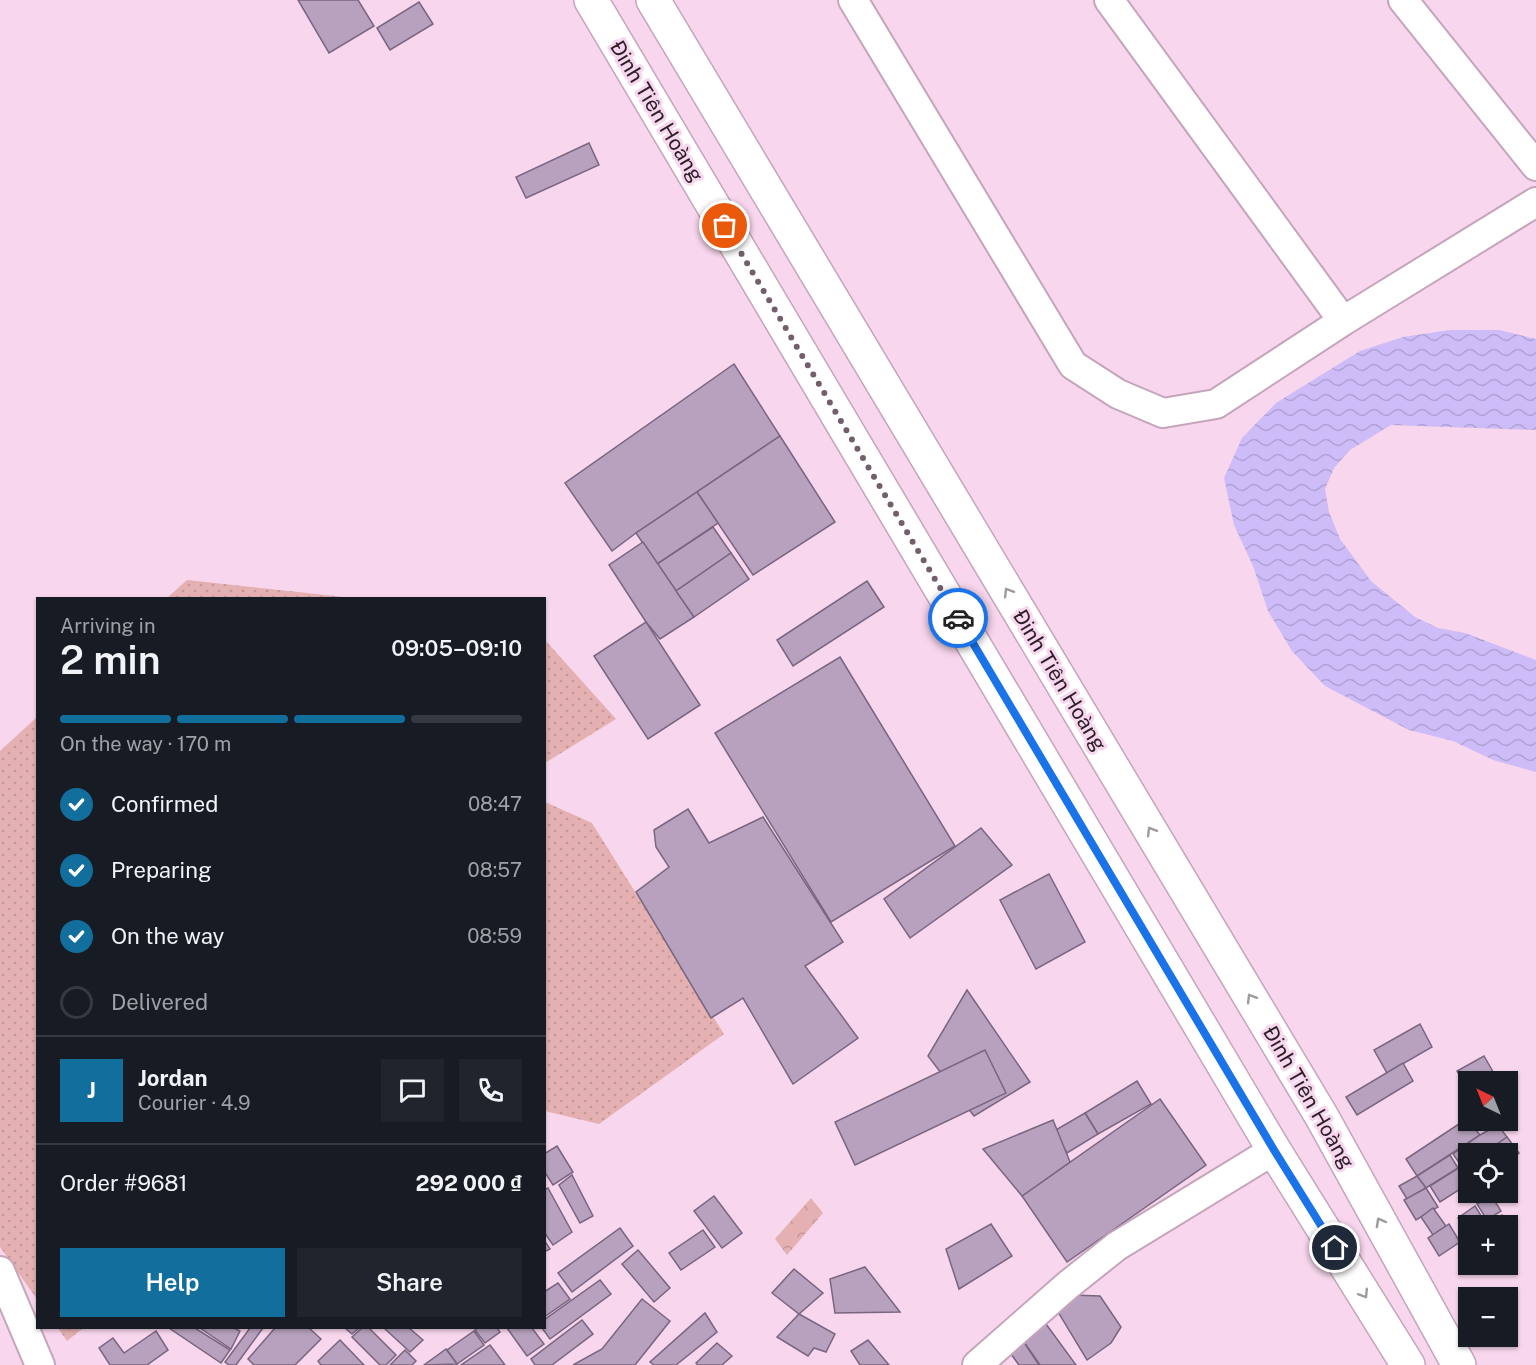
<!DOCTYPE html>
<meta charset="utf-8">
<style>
:root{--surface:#171b24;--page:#20242c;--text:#f1f3f6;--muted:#9ea1a6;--line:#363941;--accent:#126e9d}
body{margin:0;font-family:"Public Sans",sans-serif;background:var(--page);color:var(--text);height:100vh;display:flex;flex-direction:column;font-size:22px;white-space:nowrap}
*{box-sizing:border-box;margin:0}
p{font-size:20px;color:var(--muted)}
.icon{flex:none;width:33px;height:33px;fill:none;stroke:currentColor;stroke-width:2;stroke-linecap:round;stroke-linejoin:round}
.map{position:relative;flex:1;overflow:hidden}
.drawer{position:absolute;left:36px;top:597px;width:510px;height:732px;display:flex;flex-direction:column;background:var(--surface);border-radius:0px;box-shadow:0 2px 4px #0004}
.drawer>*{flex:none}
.needle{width:39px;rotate:317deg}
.fabs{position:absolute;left:1458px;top:1071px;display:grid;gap:12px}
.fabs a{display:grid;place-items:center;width:60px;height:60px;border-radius:0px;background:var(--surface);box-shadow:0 2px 4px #0004;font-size:30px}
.pin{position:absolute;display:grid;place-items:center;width:51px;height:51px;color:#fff;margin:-26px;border:3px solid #fff;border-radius:50%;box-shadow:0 2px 6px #0007}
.courier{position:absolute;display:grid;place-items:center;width:60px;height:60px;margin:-30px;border:4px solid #1a73e8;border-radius:50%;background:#fff;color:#222;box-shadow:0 2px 8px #0007}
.head em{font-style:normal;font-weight:600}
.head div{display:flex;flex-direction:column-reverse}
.head{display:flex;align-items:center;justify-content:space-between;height:102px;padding:0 24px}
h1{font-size:39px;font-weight:600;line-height:45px}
.bar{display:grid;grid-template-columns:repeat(4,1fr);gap:9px 6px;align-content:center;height:72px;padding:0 24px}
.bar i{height:8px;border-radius:4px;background:var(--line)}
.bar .selected{background:var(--accent)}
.bar p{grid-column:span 4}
.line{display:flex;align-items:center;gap:15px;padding:0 24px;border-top:2px solid var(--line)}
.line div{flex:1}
.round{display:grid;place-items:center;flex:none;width:63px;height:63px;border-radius:0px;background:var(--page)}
ol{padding:0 24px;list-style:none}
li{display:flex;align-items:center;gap:18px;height:66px}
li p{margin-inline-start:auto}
li .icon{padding:6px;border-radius:50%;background:var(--accent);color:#fff;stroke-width:4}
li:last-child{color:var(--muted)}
li i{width:33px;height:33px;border:3px solid var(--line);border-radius:50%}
.cta{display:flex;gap:12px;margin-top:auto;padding:12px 24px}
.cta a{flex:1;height:69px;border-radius:0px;background:var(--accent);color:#fff;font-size:24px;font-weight:600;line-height:69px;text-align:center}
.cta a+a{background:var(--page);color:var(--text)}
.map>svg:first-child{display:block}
.grass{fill:url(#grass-dots)}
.park{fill:url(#park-crowns)}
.water{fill:url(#water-waves)}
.building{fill:#b7a1be;stroke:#796580;stroke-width:1.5}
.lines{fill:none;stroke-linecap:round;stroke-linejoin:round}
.minor-casing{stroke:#c5a5bb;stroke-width:32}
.highway-casing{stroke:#c5a5bb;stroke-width:36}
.minor{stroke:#fff;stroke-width:28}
.highway{stroke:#fff;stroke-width:33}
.oneway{stroke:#9f9a9e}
.done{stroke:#725e6c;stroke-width:6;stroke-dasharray:0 10.8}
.route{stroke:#1a73e8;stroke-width:8}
.labels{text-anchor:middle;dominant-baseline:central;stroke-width:6;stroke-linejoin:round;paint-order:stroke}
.street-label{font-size:21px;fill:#2a1e27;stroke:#f8d6ed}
</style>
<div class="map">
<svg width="1536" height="1365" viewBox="0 0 1536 1365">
<defs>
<pattern id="grass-dots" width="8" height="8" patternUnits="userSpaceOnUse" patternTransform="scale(1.5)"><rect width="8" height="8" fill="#e4b0b1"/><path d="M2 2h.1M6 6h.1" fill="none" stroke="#c49798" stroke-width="1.8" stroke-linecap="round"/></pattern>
<pattern id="park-crowns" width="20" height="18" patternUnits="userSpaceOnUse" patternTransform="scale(1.5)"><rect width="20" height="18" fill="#e4b0b1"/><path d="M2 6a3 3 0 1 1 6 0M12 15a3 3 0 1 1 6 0" fill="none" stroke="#c49798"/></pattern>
<pattern id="water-waves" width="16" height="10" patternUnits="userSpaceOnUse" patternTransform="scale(1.5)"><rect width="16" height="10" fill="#cdbcf8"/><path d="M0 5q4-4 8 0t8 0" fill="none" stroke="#b0a1d5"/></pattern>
</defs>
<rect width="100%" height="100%" fill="#f8d6ed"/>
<g class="grass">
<polygon points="187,580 353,598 167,598"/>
<polygon points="544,639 616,719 545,763 544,763"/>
<polygon points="37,717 37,1299 0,1247 0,751"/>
<polygon points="545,802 592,823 724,1034 599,1124 545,1111"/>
<polygon points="58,1328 83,1328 67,1341"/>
</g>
<polygon class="park" points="811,1198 823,1213 787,1255 775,1239"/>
<polygon class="water" points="1450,330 1499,330 1536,339 1536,430 1391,425 1350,450 1334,468 1325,489 1329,512 1340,539 1371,581 1415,617 1438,628 1465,633 1536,660 1536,772 1493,760 1453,741 1409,730 1325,686 1292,651 1268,611 1253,566 1234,525 1224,478 1242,438 1276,403 1360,351 1403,337"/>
<g class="building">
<polygon points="298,0 358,0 374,26 329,53"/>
<polygon points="419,2 433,24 390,50 377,28"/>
<polygon points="589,143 599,165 526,198 516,177"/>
<polygon points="734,364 780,436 636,533 612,551 565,483"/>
<polygon points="780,436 835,522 753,575 697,492"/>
<polygon points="697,492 718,523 657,564 636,533"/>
<polygon points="713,527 731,553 676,591 657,564"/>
<polygon points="643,542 694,617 660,639 646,622 609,565"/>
<polygon points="731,553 749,579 694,617 676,591"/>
<polygon points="867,581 884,607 793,666 777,640"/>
<polygon points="646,622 700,705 648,739 594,656"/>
<polygon points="840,657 955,846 831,922 715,733"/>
<polygon points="688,809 709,843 763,817 843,942 805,966 858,1038 793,1084 743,998 711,1018 636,892 669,867 656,847 654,830"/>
<polygon points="981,828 1012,865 910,938 884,899"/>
<polygon points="1049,874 1085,942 1036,969 1000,900"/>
<polygon points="967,990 1030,1082 974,1116 928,1056"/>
<polygon points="1420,1024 1432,1047 1387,1073 1374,1050"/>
<polygon points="985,1050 1006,1093 855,1165 835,1122"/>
<polygon points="1484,1056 1499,1082 1468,1082 1468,1091 1457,1071"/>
<polygon points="1403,1063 1413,1081 1357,1115 1346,1097"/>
<polygon points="1137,1081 1151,1104 1098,1134 1085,1113"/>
<polygon points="1160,1099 1206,1165 1067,1262 1022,1196"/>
<polygon points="1085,1113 1098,1134 1067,1153 1054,1131"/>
<polygon points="1468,1118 1468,1120 1480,1135 1417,1176 1406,1159"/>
<polygon points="1053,1120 1070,1162 1022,1196 983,1149"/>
<polygon points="1498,1125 1507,1137 1483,1154 1468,1154 1468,1162 1462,1167 1453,1154 1480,1135"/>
<polygon points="1507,1137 1519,1153 1508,1161 1508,1154 1483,1154"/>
<polygon points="557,1146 573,1172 553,1185 544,1171 544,1154"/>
<polygon points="1450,1155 1458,1168 1426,1188 1417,1176"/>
<polygon points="1468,1162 1468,1184 1440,1202 1430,1186"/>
<polygon points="572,1175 593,1216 580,1223 559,1185"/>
<polygon points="1417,1176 1426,1188 1407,1199 1399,1186"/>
<polygon points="548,1188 572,1232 553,1245 544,1232 544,1190"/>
<polygon points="1426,1188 1438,1207 1416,1220 1404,1200"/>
<polygon points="1491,1195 1501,1211 1487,1220 1477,1204"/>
<polygon points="714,1196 742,1233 722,1248 694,1211"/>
<polygon points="1475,1206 1487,1225 1468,1226 1468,1234 1458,1218"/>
<polygon points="1433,1208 1446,1226 1433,1235 1421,1217"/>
<polygon points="1502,1215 1511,1229 1508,1231 1508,1226 1496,1226 1493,1221"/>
<polygon points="991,1224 1012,1256 959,1289 946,1249"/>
<polygon points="1449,1224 1460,1242 1439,1256 1428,1238"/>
<polygon points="620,1228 633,1246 572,1292 558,1273"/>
<polygon points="703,1230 715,1247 681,1270 669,1253"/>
<polygon points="544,1240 550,1249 544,1252"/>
<polygon points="638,1250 670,1288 654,1302 622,1264"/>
<polygon points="865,1267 900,1312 835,1313 830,1279"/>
<polygon points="794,1269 823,1293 799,1314 772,1293"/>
<polygon points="600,1280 611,1294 550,1339 542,1328 544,1328 544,1320"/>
<polygon points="558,1283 570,1299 544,1317 544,1292"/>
<polygon points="1071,1295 1100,1296 1121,1327 1111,1343 1087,1360 1055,1307"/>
<polygon points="642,1299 670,1321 635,1365 573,1365 602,1349"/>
<polygon points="705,1313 717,1332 676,1365 654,1365 650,1362"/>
<polygon points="799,1314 835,1334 826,1352 814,1348 808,1356 777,1337"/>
<polygon points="582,1320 593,1334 552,1365 535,1365 531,1359"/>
<polygon points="1046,1324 1076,1365 1040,1365 1022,1339"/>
<polygon points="169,1328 195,1328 230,1350 221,1363"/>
<polygon points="200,1328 234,1328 240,1331 231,1349"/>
<polygon points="250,1328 263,1328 236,1365 229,1365 225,1362"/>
<polygon points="275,1328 309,1328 321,1339 295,1365 254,1365 248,1359"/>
<polygon points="345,1328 359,1328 352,1334"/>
<polygon points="362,1328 369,1328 396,1355 386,1365 380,1365 352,1337"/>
<polygon points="384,1328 409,1328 423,1340 410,1352"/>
<polygon points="477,1328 497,1328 500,1332 485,1343 475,1330"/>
<polygon points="507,1328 532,1328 544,1344 527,1356"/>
<polygon points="156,1331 168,1350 147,1365 110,1365 99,1348 113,1338 124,1353"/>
<polygon points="474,1331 484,1345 457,1364 447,1350"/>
<polygon points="1019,1335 1039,1365 1019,1365 1006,1347"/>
<polygon points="340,1340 364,1365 321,1365 318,1361"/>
<polygon points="868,1340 889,1365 860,1365 851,1351"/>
<polygon points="717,1343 732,1356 722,1365 698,1365 696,1363"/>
<polygon points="490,1345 505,1365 461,1365"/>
<polygon points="446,1349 457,1364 424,1365"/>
<polygon points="405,1350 416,1361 412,1365 390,1365"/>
</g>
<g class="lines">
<g class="minor-casing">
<g id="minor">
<polyline points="853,0 1073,365 1118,394 1163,413 1216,404 1343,321 1536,202"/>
<polyline points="1109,0 1343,321"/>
<polyline points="1403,0 1536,166"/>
<polyline points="0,1271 40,1365"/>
<polyline points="977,1365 1068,1285 1117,1246 1274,1150"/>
</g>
</g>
<g class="highway-casing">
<g id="highway">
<polyline points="591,0 1274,1150 1408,1365"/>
<polyline points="653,0 1322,1117 1459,1365"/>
</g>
</g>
<use href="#minor" class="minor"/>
<use href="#highway" class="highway"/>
</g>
<defs><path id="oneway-chevron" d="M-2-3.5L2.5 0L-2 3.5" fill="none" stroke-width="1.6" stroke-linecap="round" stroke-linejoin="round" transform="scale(1.5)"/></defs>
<g class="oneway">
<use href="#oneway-chevron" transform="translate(1008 592) rotate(-121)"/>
<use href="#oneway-chevron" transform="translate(1151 831) rotate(-121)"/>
<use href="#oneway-chevron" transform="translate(1251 998) rotate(-121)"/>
<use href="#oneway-chevron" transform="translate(1380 1222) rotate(-119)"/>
<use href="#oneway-chevron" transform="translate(1364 1294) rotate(58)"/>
</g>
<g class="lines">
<polyline class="done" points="725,226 958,618"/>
<polyline class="route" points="958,618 1274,1150 1335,1248"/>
</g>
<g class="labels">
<g class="street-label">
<text transform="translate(657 111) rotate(59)">Đinh Tiên Hoàng</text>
<text transform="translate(1060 680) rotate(59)">Đinh Tiên Hoàng</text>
<text transform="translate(1309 1097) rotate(60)">Đinh Tiên Hoàng</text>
</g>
</g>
</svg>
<div class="fabs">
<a><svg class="needle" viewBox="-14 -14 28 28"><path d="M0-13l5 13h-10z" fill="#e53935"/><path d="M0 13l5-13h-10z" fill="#9ea1a6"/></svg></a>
<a><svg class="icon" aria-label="locate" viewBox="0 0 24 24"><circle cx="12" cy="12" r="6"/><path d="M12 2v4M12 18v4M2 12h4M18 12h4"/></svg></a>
<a>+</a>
<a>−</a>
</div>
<div class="pin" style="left:725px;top:226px;background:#ea580c"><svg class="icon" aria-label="bag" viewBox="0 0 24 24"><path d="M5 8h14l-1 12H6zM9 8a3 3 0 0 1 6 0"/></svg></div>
<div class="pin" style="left:1335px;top:1248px;background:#1f2937"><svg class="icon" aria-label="home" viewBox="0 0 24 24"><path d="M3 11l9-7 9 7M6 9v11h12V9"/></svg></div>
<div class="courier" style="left:958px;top:618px"><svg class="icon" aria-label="car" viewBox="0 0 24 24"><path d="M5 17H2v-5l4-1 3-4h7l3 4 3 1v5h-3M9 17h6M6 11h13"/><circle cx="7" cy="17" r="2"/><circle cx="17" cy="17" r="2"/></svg></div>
<section class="drawer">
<div class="head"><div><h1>2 min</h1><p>Arriving in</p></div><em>09:05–09:10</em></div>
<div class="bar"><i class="selected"></i><i class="selected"></i><i class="selected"></i><i></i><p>On the way · 170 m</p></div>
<ol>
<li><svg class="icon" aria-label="check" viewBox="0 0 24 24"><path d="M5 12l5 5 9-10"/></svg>Confirmed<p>08:47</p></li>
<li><svg class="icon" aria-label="check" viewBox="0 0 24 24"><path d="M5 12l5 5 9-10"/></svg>Preparing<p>08:57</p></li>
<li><svg class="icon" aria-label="check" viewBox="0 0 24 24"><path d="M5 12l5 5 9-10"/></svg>On the way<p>08:59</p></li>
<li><i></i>Delivered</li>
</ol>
<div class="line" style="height:108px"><b class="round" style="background:var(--accent);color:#fff">J</b><div><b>Jordan</b><p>Courier · 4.9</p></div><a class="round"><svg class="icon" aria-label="chat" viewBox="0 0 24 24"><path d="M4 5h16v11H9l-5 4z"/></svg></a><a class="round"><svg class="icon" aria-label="phone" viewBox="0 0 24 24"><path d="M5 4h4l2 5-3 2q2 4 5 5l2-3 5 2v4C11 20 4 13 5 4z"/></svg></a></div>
<div class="line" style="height:78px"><div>Order #9681</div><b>292 000 ₫</b></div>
<div class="cta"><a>Help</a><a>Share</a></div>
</section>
</div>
